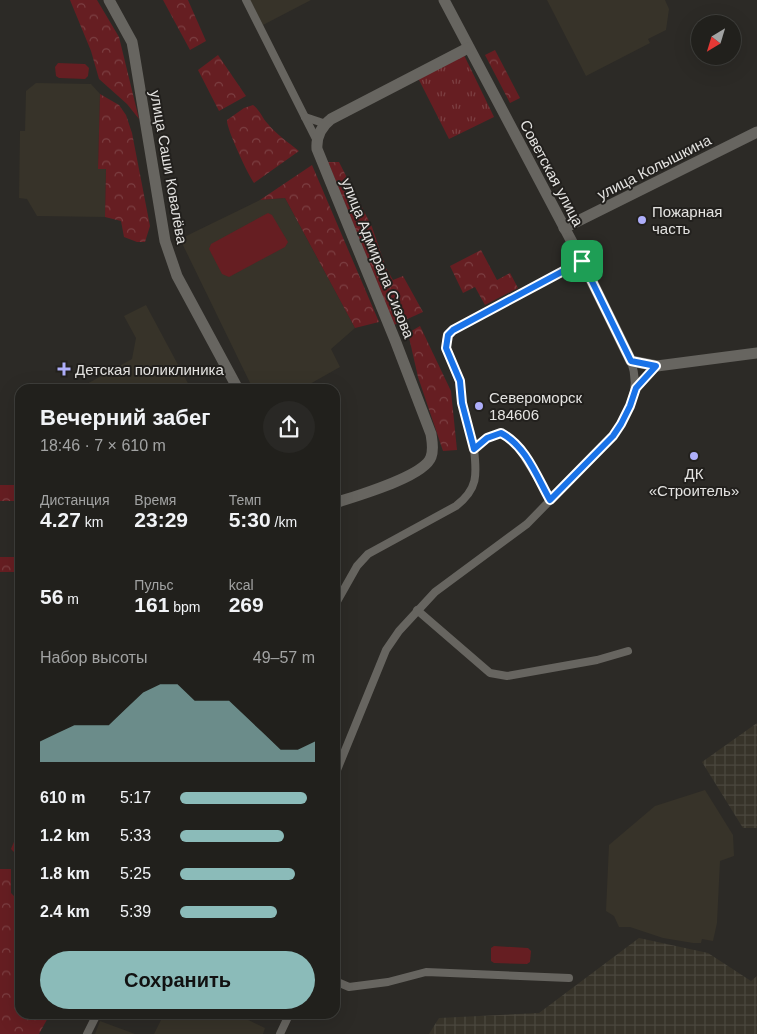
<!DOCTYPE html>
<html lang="ru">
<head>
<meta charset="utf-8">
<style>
	body { margin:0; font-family:Arial,sans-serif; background:#292825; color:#f1f3f6; height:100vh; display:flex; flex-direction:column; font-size:19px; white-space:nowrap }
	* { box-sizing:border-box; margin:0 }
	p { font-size:16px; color:#a2a3a3 }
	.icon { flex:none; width:28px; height:28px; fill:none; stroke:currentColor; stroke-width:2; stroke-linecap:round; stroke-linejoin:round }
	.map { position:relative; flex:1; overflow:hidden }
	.panel { position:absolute; left:15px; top:384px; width:325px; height:635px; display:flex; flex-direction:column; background:#21201c; border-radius:15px; box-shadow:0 5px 20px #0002,0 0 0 1px #3e3e3b }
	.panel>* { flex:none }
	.needle { width:32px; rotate:218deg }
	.controls { position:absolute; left:691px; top:15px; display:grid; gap:10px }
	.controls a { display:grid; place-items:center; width:50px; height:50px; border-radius:50%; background:#21201c; box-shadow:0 5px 20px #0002,0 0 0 1px #3e3e3b; font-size:25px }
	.pin { position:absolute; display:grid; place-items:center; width:42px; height:42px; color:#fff; margin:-21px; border-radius:10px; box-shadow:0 2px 8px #0006 }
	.round { display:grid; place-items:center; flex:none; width:52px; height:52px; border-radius:26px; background:#292825 }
	.overview { display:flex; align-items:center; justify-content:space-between; height:85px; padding:0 25px }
	h1 { font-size:22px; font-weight:700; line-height:38px }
	.stats { display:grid; grid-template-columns:repeat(3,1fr); gap:8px; height:85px; padding:5px 25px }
	.stats div { display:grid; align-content:center }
	.stats b { font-size:21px; font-weight:700 }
	.stats small { font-size:14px; font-weight:400 }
	.stats p { font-size:14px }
	.chart { height:140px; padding:10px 25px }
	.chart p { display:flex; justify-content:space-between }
	.chart svg { width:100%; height:90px; margin-top:5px; fill:#8bbbb9; opacity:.7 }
	.cta { display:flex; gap:10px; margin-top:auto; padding:10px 25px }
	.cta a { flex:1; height:58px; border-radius:30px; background:#8bbbb9; color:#111; font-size:20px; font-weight:700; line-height:58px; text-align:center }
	ul { padding:0 25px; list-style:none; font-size:16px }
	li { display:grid; grid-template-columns:80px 60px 1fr; align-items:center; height:38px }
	li i { height:12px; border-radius:6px; background:#8bbbb9 }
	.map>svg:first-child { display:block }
	.built { fill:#373329 }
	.industrial { fill:url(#industrial-grid) }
	.green { fill:#661e22 }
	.forest { fill:url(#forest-crowns) }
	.park { fill:url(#park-tufts) }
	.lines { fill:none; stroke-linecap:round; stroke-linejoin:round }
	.street { stroke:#676560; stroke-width:8 }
	.secondary { stroke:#676560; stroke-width:11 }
	.route-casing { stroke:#fff; stroke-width:10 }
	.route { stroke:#1a73e8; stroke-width:6 }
	.poi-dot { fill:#aeaefa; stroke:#22201d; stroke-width:2 }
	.labels { text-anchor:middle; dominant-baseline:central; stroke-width:4; stroke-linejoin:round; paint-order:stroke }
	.street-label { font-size:15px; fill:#e4e3e1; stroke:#22201d }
	.poi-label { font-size:15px; fill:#e4e3e1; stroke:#22201d; text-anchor:start }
</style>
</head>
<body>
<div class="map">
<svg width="757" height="1034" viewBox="0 0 757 1034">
	<defs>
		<pattern id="industrial-grid" width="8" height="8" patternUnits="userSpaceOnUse" patternTransform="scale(1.25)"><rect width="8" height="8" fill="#373329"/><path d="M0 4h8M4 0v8" fill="none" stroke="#4a473e"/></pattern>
		<pattern id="forest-crowns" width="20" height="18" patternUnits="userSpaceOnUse" patternTransform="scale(1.25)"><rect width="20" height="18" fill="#661e22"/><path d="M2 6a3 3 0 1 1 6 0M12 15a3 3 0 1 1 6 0" fill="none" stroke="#7c3f42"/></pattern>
		<pattern id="park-tufts" width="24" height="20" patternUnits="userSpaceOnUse" patternTransform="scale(1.25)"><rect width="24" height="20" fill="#661e22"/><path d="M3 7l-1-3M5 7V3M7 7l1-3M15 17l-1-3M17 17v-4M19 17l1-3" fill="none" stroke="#7c3f42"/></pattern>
	</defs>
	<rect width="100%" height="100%" fill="#2c2a26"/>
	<!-- built -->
	<g class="built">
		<polygon points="250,0 311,0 263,25"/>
		<polygon points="547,0 665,0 669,9 666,30 648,39 650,43 586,76"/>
		<polygon points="36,83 91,84 100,94 98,169 106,169 105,217 37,216 27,199 19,198 20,131 25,131 26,91"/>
		<polygon points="285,198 355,328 331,349 340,367 301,389 253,389 180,239 260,200"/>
		<polygon points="146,305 191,389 85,389 85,385 132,359 136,338 124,316"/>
		<polygon points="705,790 733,835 734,856 720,861 717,923 713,941 702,939 701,943 693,943 663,938 630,927 619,927 614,916 606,911 609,845 655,806"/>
		<polygon points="164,1014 236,1014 265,1028 263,1034 154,1034"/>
		<polygon points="100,1021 135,1034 95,1034"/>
	</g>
	<!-- industrial -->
	<g class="industrial">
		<polygon points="757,723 757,828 743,828 702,762"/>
		<polygon points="639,938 708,953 751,981 757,976 757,1034 429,1034 439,1018 539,1013"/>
	</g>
	<!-- green -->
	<g class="green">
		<polygon points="58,63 85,64 89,68 88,76 85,79 59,78 56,76 55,67"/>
		<polygon points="268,213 272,215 288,242 285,247 229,277 222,274 209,249 211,244"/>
		<polygon points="494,946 528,948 531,951 530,962 527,964 494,963 491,961 491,948"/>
	</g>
	<!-- forest -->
	<g class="forest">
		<polygon points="70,0 97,0 119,37 139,119 127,104 99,79 91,51"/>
		<polygon points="163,0 188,0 206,41 190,50"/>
		<polygon points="495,50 520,98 510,103 485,55"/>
		<polygon points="218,55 246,96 219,111 198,70"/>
		<polygon points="100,94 119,105 126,115 132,133 150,226 145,242 137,242 124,237 121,221 105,217 106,169 98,169"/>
		<path d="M253 105C260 110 262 118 268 124 277 135 288 142 299 151L254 183C248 175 226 128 227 120L244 108Z"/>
		<polygon points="328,162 339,162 372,227 386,268 393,280 403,276 423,312 394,325"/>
		<polygon points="312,165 379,322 355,328 285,198 260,200"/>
		<polygon points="481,250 497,280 510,273 518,288 485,305 475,287 463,293 450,266"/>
		<polygon points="420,326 451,391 457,450 443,451 418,377 408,333"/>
		<rect x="0" y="485" width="20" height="16"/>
		<rect x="0" y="557" width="20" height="15"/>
		<polygon points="17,826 20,826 20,858 11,849 16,837"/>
		<polygon points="0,869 11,869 11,893 20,902 20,1014 50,1014 39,1034 0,1034"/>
	</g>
	<!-- park -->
	<polygon class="park" points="464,55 494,117 449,139 418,78"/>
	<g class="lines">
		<!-- street -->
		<g class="street">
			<polyline points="246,0 316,139"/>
			<polyline points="305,117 326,124"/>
			<polyline points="636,388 657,366"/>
			<polyline points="474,449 462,403 459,381 446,348 446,341 448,335 453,330 480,315 582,261"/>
			<path d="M335 605 357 566 368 554 456 506C478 489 477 475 474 449L487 438 501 433 517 445 551 500"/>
			<polyline points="417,610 490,673 507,676 597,660 628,651"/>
			<path d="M335 775 386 650 399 631 435 592 527 524 613 436C630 412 641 390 631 361"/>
			<polyline points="335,981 349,987 388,982 426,972 569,978"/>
			<polyline points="87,1034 97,1014"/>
			<polyline points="280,1034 288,1017 281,1014"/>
		</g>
		<!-- secondary -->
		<g class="secondary">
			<polyline points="109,0 132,42 134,53 165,241 177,276 238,389"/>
			<polyline points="444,0 582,261 631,361 657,366 757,353"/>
			<polyline points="564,228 757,132"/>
			<path d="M335 503C356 496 424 477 431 457 434 449 432 441 431 434L395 340 317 149C316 136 321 127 331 119L468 48"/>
		</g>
	</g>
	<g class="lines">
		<!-- route casing -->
		<g class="route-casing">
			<path id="route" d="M582 261 631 361 656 366 636 388 630 406 621 424 613 436 550 500C537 477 526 446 501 433L487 438 474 449 462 403 460 381 446 348 448 335 453 330Z"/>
		</g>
		<!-- route -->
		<use href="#route" class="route"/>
	</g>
	<!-- markers -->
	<g class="poi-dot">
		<circle cx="642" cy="220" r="5"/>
		<path d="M61.5 361.5h5v5h5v5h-5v5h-5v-5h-5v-5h5z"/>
		<circle cx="479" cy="406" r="5"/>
		<circle cx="694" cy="456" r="5"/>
	</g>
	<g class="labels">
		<!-- street labels -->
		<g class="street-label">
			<text transform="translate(169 167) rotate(80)">улица Саши Ковалёва</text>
			<text transform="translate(654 167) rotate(-27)">улица Колышкина</text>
			<text transform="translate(552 173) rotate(62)">Советская улица</text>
			<text transform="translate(378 258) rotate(68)">улица Адмирала Сизова</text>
		</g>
		<!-- poi labels -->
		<g class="poi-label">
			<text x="652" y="211">Пожарная<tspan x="652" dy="17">часть</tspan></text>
			<text x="75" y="369">Детская поликлиника</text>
			<text x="489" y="397">Североморск<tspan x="489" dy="17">184606</tspan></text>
			<text x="694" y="473" text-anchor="middle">ДК<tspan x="694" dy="17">«Строитель»</tspan></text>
		</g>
	</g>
</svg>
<div class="controls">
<a><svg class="needle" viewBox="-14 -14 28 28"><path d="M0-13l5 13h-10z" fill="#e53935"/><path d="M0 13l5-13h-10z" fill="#a2a3a3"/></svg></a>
</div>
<div class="pin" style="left:582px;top:261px;background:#1e9e55"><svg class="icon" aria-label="arrive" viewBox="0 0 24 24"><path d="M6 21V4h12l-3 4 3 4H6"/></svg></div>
<section class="panel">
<div class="overview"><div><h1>Вечерний забег</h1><p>18:46 · 7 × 610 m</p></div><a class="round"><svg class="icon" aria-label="share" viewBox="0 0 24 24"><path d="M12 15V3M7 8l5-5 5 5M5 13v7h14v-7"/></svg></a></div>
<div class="stats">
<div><p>Дистанция</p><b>4.27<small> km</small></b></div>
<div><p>Время</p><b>23:29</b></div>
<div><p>Темп</p><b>5:30<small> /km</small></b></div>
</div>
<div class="stats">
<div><b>56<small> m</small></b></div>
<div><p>Пульс</p><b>161<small> bpm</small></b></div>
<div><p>kcal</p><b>269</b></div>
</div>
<div class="chart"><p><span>Набор высоты</span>49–57 m</p>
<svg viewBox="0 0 160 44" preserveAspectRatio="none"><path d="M0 44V34L10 30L20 26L30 26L40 26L50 18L60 10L70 6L80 6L90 14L100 14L110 14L120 22L130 30L140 38L150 38L160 34V44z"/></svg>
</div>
<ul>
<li><b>610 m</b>5:17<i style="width:94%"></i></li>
<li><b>1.2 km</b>5:33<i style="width:77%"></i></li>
<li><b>1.8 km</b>5:25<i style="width:85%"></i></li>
<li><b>2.4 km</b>5:39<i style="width:72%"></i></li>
</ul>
<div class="cta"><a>Сохранить</a></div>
</section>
</div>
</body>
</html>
